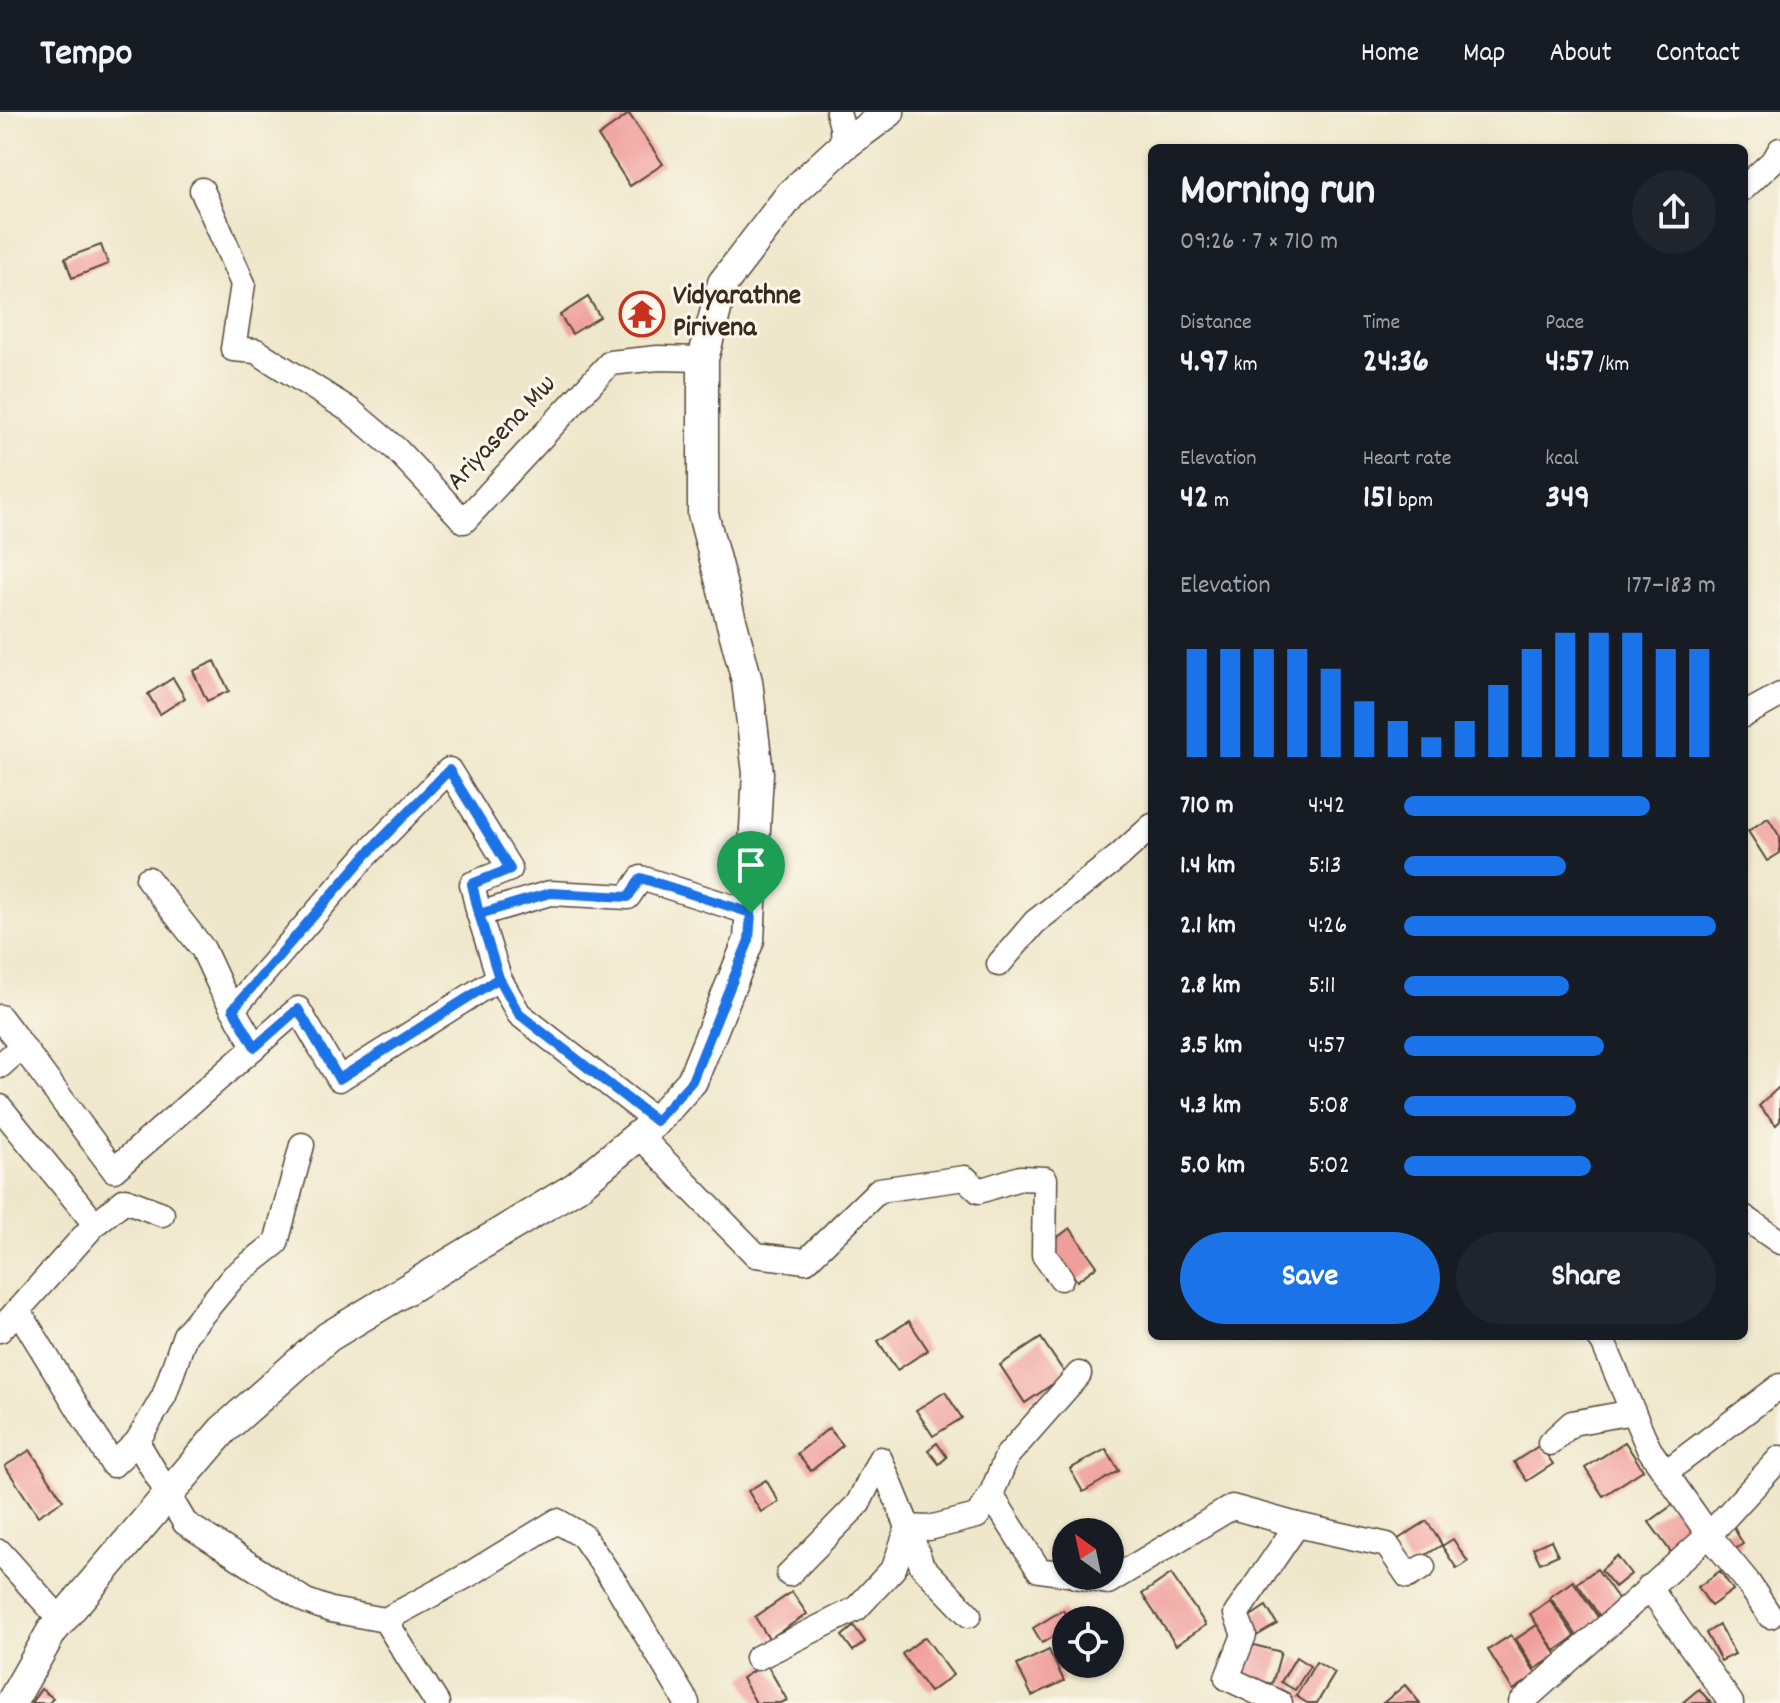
<!DOCTYPE html>
<html lang="en">
<head>
<meta charset="utf-8">
<style>
	body { margin:0; font-family:Dekko,sans-serif; background:#20242c; color:#f1f3f6; height:100vh; display:flex; flex-direction:column; font-size:30px; white-space:nowrap }
	* { box-sizing:border-box; margin:0 }
	p { font-size:26px; color:#9ea1a6 }
	.icon { flex:none; width:44px; height:44px; fill:none; stroke:currentColor; stroke-width:2; stroke-linecap:round; stroke-linejoin:round }
	.map { position:relative; flex:1; overflow:hidden }
	.drawer { position:absolute; left:1148px; top:32px; width:600px; height:1196px; display:flex; flex-direction:column; background:#171b24; border-radius:12px; box-shadow:0 2px 6px #0004 }
	.drawer>* { flex:none }
	.needle { width:52px; rotate:327deg }
	.tools { position:absolute; left:1052px; top:1406px; display:grid; gap:16px }
	.tools a { display:grid; place-items:center; width:72px; height:72px; border-radius:50%; background:#171b24; box-shadow:0 2px 6px #0004; font-size:40px }
	.pin { position:absolute; display:grid; place-items:center; width:68px; height:68px; color:#fff; margin:-82px -34px; border-radius:50% 50% 50% 0; rotate:-45deg; box-shadow:0 0 8px #0007 }
	.pin .icon { rotate:45deg }
	.round { display:grid; place-items:center; flex:none; width:84px; height:84px; border-radius:42px; background:#20242c }
	.summary { display:flex; align-items:center; justify-content:space-between; height:136px; padding:0 32px }
	h1 { font-size:44px; font-weight:800; line-height:60px }
	.figures { display:grid; grid-template-columns:repeat(3,1fr); gap:12px; height:136px; padding:8px 32px }
	.figures div { display:grid; align-content:center }
	.figures b { font-size:34px; font-weight:800 }
	.figures small { font-size:22px; font-weight:400 }
	.figures p { font-size:22px }
	.chart { height:224px; padding:16px 32px }
	.chart p { display:flex; justify-content:space-between }
	.chart svg { width:100%; height:144px; margin-top:8px; stroke:#1a73e8; stroke-width:6 }
	.action { display:flex; gap:16px; margin-top:auto; padding:16px 32px }
	.action a { flex:1; height:92px; border-radius:48px; background:#1a73e8; color:#fff; font-size:32px; font-weight:800; line-height:92px; text-align:center }
	.action a+a { background:#20242c; color:#f1f3f6 }
	ul { padding:0 32px; list-style:none; font-size:26px }
	li { display:grid; grid-template-columns:128px 96px 1fr; align-items:center; height:60px }
	li i { height:20px; border-radius:10px; background:#1a73e8 }
	header { display:flex; align-items:center; gap:48px; box-sizing:border-box; height:112px; padding:0 40px; background:#171b24; border-bottom:2px solid #363941 }
	header strong { font-size:38px }
	nav { display:flex; gap:44px; margin-inline-start:auto; font-size:28px }
	.map>svg:first-child { display:block }
	.building { fill:#f09e9b }
	.lines { fill:none; stroke-linecap:round; stroke-linejoin:round }
	.minor-casing { stroke:#564638; stroke-width:27 }
	.major-casing { stroke:#564638; stroke-width:33 }
	.minor { stroke:#fff; stroke-width:24 }
	.major { stroke:#fff; stroke-width:30 }
	.route-casing { stroke:#fff; stroke-width:16 }
	.route { stroke:#1a73e8; stroke-width:10 }
	.labels { text-anchor:middle; dominant-baseline:central; stroke-width:6; stroke-linejoin:round; paint-order:stroke }
	.poi-label { font-size:28px; font-weight:bold; fill:#3b2a1e; stroke:#fbf7ec; text-anchor:start }
	.street-label { font-size:28px; fill:#3b2a1e; stroke:#fbf7ec }
</style>
</head>
<body>
<header>
<strong>Tempo</strong>
<nav><a>Home</a><a>Map</a><a>About</a><a>Contact</a></nav>
</header>
<div class="map">
<svg width="1780" height="1591" viewBox="0 0 1780 1591">
	<rect width="100%" height="100%" fill="#fbf7ec"/>
	<filter id="ink" filterUnits="userSpaceOnUse"><feTurbulence type="fractalNoise" baseFrequency=".0125" numOctaves="2"/><feDisplacementMap in="SourceGraphic" scale="16" xChannelSelector="R" yChannelSelector="G"/><feConvolveMatrix kernelMatrix="1 2 1 2 8 2 1 2 1" color-interpolation-filters="sRGB"/></filter>
	<filter id="wash" filterUnits="userSpaceOnUse"><feTurbulence type="fractalNoise" baseFrequency=".006" numOctaves="4" result="noise"/><feDisplacementMap in="SourceGraphic" scale="32" xChannelSelector="R" yChannelSelector="G"/><feGaussianBlur stdDeviation="1.8" result="paint"/><feColorMatrix in="noise" values="0 0 0 0 0 0 0 0 0 0 0 0 0 0 0 0 0 1.4 0 .05"/><feComposite in="paint" operator="in"/></filter>
	<g filter="url(#wash)">
		<rect width="100%" height="100%" fill="#efe7cb"/>
		<g id="blocks">
			<!-- building -->
			<g class="building">
				<polygon points="629,2 663,52 630,74 598,24"/>
				<polygon points="101,133 108,152 72,166 65,146"/>
				<polygon points="588,185 600,205 572,222 560,203"/>
				<polygon points="215,549 229,579 207,589 193,559"/>
				<polygon points="173,566 185,586 160,602 148,582"/>
				<polygon points="1768,706 1780,725 1780,741 1767,749 1748,719"/>
				<polygon points="1780,974 1780,1009 1776,1013 1759,994"/>
				<polygon points="1070,1116 1097,1154 1077,1169 1050,1131"/>
				<polygon points="909,1209 928,1238 897,1258 878,1229"/>
				<polygon points="1041,1226 1066,1263 1025,1291 1000,1253"/>
				<polygon points="945,1280 962,1306 933,1324 916,1298"/>
				<polygon points="829,1316 843,1333 811,1359 797,1342"/>
				<polygon points="1625,1330 1643,1358 1603,1384 1585,1356"/>
				<polygon points="937,1331 947,1345 939,1352 928,1338"/>
				<polygon points="1540,1333 1553,1352 1527,1369 1514,1350"/>
				<polygon points="1106,1337 1119,1359 1083,1380 1070,1357"/>
				<polygon points="30,1338 63,1388 38,1404 5,1354"/>
				<polygon points="766,1368 779,1390 761,1400 748,1379"/>
				<polygon points="1674,1392 1697,1425 1673,1443 1649,1410"/>
				<polygon points="1427,1409 1442,1433 1409,1453 1395,1429"/>
				<polygon points="1733,1414 1743,1432 1727,1442 1717,1424"/>
				<polygon points="1453,1427 1468,1450 1457,1457 1442,1434"/>
				<polygon points="1551,1428 1558,1443 1540,1451 1533,1436"/>
				<polygon points="1617,1444 1631,1462 1615,1475 1601,1458"/>
				<polygon points="1597,1457 1622,1492 1601,1506 1577,1471"/>
				<polygon points="1720,1459 1733,1478 1711,1494 1698,1475"/>
				<polygon points="1171,1462 1206,1513 1176,1533 1142,1482"/>
				<polygon points="1573,1469 1600,1508 1577,1524 1550,1485"/>
				<polygon points="792,1480 807,1502 769,1527 755,1505"/>
				<polygon points="1550,1488 1575,1525 1555,1539 1530,1502"/>
				<polygon points="1266,1494 1277,1512 1253,1526 1243,1509"/>
				<polygon points="1063,1498 1068,1508 1066,1508 1066,1517 1042,1531 1033,1516"/>
				<polygon points="1537,1513 1557,1543 1535,1557 1516,1527"/>
				<polygon points="1719,1513 1735,1542 1721,1549 1706,1521"/>
				<polygon points="854,1514 865,1530 853,1539 842,1524"/>
				<polygon points="1511,1523 1537,1563 1513,1578 1488,1538"/>
				<polygon points="925,1525 953,1563 930,1580 902,1542"/>
				<polygon points="1250,1532 1281,1540 1272,1572 1241,1564"/>
				<polygon points="1049,1538 1064,1569 1032,1584 1017,1553"/>
				<polygon points="1296,1545 1310,1554 1295,1578 1281,1570"/>
				<polygon points="1316,1550 1335,1561 1317,1591 1307,1591 1296,1584"/>
				<polygon points="766,1551 787,1588 781,1591 756,1591 742,1566"/>
				<polygon points="1405,1573 1420,1591 1383,1591"/>
				<polygon points="41,1577 53,1586 49,1591 31,1591"/>
				<polygon points="1699,1577 1711,1591 1682,1591"/>
			</g>
		</g>
	</g>
	<g filter="url(#ink)">
		<use href="#blocks" fill-opacity="0" stroke="#564638" stroke-width="2"/>
		<g class="lines">
			<!-- minor casing -->
			<g class="minor-casing">
				<g id="minor">
					<polyline points="838,0 842,15 843,34"/>
					<polyline points="1744,76 1775,47 1780,38"/>
					<polyline points="202,78 243,172 233,237 256,239 351,299 396,337 464,409 610,251 658,246 703,247"/>
					<polyline points="1744,603 1780,583"/>
					<polyline points="148,767 203,837 221,876 255,935"/>
					<polyline points="479,802 550,781 628,785 641,766 751,801"/>
					<polyline points="999,852 1035,810 1118,745 1152,714"/>
					<polyline points="233,897 366,743 449,658 510,757 472,772 479,802 499,866"/>
					<polyline points="0,905 22,934 0,954"/>
					<polyline points="22,934 114,1058 298,897 339,967 499,866 519,902 656,1009"/>
					<polyline points="0,995 95,1112 0,1218"/>
					<polyline points="639,1023 756,1143 806,1149 879,1078 965,1066 979,1079 1020,1066 1045,1067 1044,1143 1061,1166"/>
					<polyline points="1744,1105 1780,1130"/>
					<polyline points="95,1112 125,1088 162,1102"/>
					<polyline points="18,1198 113,1353 137,1330 185,1411 306,1489 331,1498 385,1508 470,1462 557,1409 583,1424 618,1475 687,1591"/>
					<polyline points="137,1330 164,1284 185,1223 234,1164 276,1131 302,1033"/>
					<polyline points="1550,1331 1572,1311 1633,1300 1603,1230 1598,1224"/>
					<polyline points="1666,1360 1780,1274"/>
					<polyline points="908,1415 922,1454 969,1503"/>
					<polyline points="0,1440 61,1508"/>
					<polyline points="789,1462 858,1392 880,1347 908,1415 929,1416 977,1404 991,1383"/>
					<polyline points="1066,1462 1039,1458 991,1383 1007,1344 1079,1262"/>
					<polyline points="1075,1464 1108,1470 1232,1395 1297,1413"/>
					<polyline points="1649,1475 1731,1591"/>
					<polyline points="1770,1504 1747,1469 1709,1423 1780,1346"/>
					<polyline points="385,1508 437,1591"/>
					<polyline points="757,1546 856,1497 894,1456 908,1415"/>
					<polyline points="1280,1591 1227,1566 1244,1523 1236,1502 1297,1413 1387,1433 1408,1464 1423,1455"/>
					<polyline points="1521,1591 1709,1423 1649,1337 1633,1300"/>
				</g>
			</g>
			<!-- major casing -->
			<g class="major-casing">
				<polyline id="major" points="11,1591 52,1519 223,1318 328,1225 576,1075 656,1009 692,969 749,828 758,661 747,569 703,402 703,247 723,171 791,82 843,34 889,0"/>
			</g>
			<!-- minor -->
			<use href="#minor" class="minor"/>
			<!-- major -->
			<use href="#major" class="major"/>
		</g>
	</g>
	<g class="lines" filter="url(#ink)">
		<!-- route casing -->
		<g class="route-casing">
			<polyline id="route" points="751,801 641,766 628,785 550,781 479,802 499,866 339,967 298,897 255,935 233,897 366,743 449,658 510,757 472,772 479,802 499,866 519,902 656,1009 692,969 749,828 751,801"/>
		</g>
		<!-- route -->
		<use href="#route" class="route"/>
	</g>
	<!-- icons -->
	<defs>
		<g id="temple-ring" transform="scale(2.3)"><circle r="9.5" fill="#fbf7ec" stroke="#c8321e" stroke-width="1.5"/><path d="M0-6L5-2H3V0L6.5 2.5H4V6H1.5V3h-3V6H-4V2.5H-6.5L-3 0V-2H-5Z" fill="#c8321e"/></g>
	</defs>
	<g fill-rule="evenodd">
		<use href="#temple-ring" x="642" y="202"/>
	</g>
	<g class="labels">
		<!-- poi labels -->
		<g class="poi-label">
			<text x="673" y="186">Vidyarathne<tspan x="673" dy="32">Pirivena</tspan></text>
		</g>
		<!-- street labels -->
		<g class="street-label">
			<text transform="translate(503 322) rotate(-47)">Ariyasena Mw</text>
		</g>
	</g>
</svg>
<div class="tools">
<a><svg class="needle" viewBox="-14 -14 28 28"><path d="M0-13l5 13h-10z" fill="#e53935"/><path d="M0 13l5-13h-10z" fill="#9ea1a6"/></svg></a>
<a><svg class="icon" aria-label="locate" viewBox="0 0 24 24"><circle cx="12" cy="12" r="6"/><path d="M12 2v4M12 18v4M2 12h4M18 12h4"/></svg></a>
</div>
<div class="pin" style="left:751px;top:801px;background:#1e9e55"><svg class="icon" aria-label="arrive" viewBox="0 0 24 24"><path d="M6 21V4h12l-3 4 3 4H6"/></svg></div>
<section class="drawer">
<div class="summary"><div><h1>Morning run</h1><p>09:26 · 7 × 710 m</p></div><a class="round"><svg class="icon" aria-label="share" viewBox="0 0 24 24"><path d="M12 15V3M7 8l5-5 5 5M5 13v7h14v-7"/></svg></a></div>
<div class="figures">
<div><p>Distance</p><b>4.97<small> km</small></b></div>
<div><p>Time</p><b>24:36</b></div>
<div><p>Pace</p><b>4:57<small> /km</small></b></div>
</div>
<div class="figures">
<div><p>Elevation</p><b>42<small> m</small></b></div>
<div><p>Heart rate</p><b>151<small> bpm</small></b></div>
<div><p>kcal</p><b>349</b></div>
</div>
<div class="chart"><p><span>Elevation</span>177–183 m</p>
<svg viewBox="0 0 160 44" preserveAspectRatio="none"><path d="M5 44V11M15 44V11M25 44V11M35 44V11M45 44V17M55 44V27M65 44V33M75 44V38M85 44V33M95 44V22M105 44V11M115 44V6M125 44V6M135 44V6M145 44V11M155 44V11"/></svg>
</div>
<ul>
<li><b>710 m</b>4:42<i style="width:79%"></i></li>
<li><b>1.4 km</b>5:13<i style="width:52%"></i></li>
<li><b>2.1 km</b>4:26<i style="width:100%"></i></li>
<li><b>2.8 km</b>5:11<i style="width:53%"></i></li>
<li><b>3.5 km</b>4:57<i style="width:64%"></i></li>
<li><b>4.3 km</b>5:08<i style="width:55%"></i></li>
<li><b>5.0 km</b>5:02<i style="width:60%"></i></li>
</ul>
<div class="action"><a>Save</a><a>Share</a></div>
</section>
</div>
</body>
</html>
